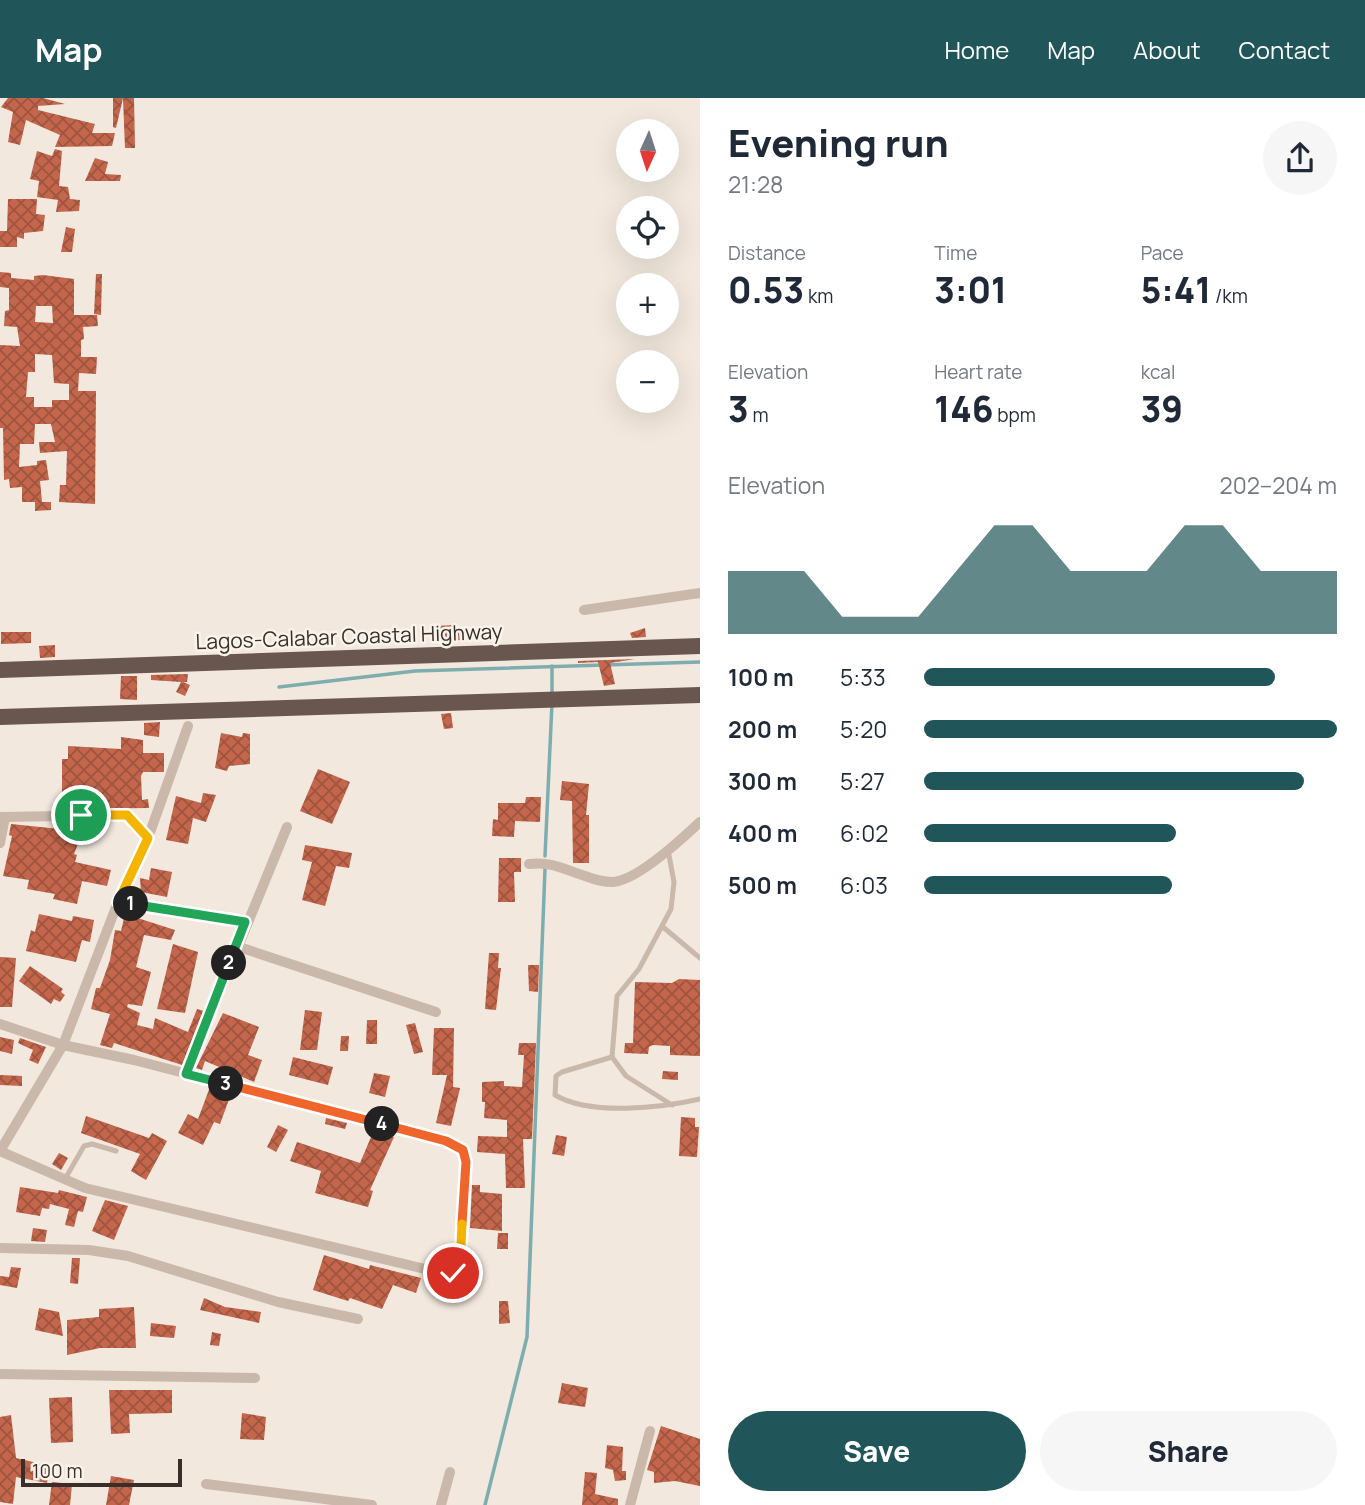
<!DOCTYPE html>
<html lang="en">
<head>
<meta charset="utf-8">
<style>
	body { margin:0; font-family:Manrope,sans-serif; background:#f6f6f7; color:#1f2937; height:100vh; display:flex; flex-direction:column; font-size:26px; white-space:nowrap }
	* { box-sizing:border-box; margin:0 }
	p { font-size:23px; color:#747a83 }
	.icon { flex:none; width:38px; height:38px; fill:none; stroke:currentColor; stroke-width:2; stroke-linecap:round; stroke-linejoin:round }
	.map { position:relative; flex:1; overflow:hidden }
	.sheet { display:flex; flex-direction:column; background:#fff; width:665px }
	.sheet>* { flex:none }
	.needle { width:46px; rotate:183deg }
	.buttons { position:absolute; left:616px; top:21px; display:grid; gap:14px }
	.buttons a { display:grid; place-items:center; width:63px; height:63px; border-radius:50%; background:#fff; box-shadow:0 7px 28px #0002; font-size:35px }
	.scale { position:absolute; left:21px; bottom:18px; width:161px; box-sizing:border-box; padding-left:7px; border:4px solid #382e2a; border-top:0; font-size:19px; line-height:24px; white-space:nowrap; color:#382e2a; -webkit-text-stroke:5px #faf3eb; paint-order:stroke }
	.pin { position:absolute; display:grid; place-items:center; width:60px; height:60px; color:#fff; margin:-30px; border:4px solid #fff; border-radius:50%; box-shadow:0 2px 7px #0007 }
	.km { position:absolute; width:35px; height:35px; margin:-18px; border-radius:50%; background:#222; color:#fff; font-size:19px; line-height:35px; text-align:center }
	.round { display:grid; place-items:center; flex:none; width:74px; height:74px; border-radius:37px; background:#f6f6f7 }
	.summary { display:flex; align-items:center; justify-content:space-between; height:119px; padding:0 28px }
	h1 { font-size:38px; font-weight:800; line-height:52px }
	.stats { display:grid; grid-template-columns:repeat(3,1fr); gap:10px; height:119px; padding:7px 28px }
	.stats div { display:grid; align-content:center }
	.stats b { font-size:35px; font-weight:800 }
	.stats small { font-size:19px; font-weight:400 }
	.stats p { font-size:19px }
	.chart { height:196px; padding:14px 28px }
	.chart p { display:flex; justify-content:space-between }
	.chart svg { width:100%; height:126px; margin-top:7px; fill:#205659; opacity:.7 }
	.primary-button { display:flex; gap:14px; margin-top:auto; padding:14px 28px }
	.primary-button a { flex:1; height:80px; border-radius:42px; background:#205659; color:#fff; font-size:28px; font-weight:800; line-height:80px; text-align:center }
	.primary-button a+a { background:#f6f6f7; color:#1f2937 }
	ul { padding:0 28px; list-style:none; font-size:23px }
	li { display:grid; grid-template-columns:112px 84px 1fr; align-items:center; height:52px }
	li i { height:18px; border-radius:9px; background:#205659 }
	header { display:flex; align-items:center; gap:42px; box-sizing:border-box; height:98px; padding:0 35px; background:#205659; color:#fff }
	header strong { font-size:33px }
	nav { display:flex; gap:38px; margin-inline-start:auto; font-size:24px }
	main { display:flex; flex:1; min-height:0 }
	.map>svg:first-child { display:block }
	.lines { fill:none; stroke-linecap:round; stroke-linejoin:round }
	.stream { stroke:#7eadaf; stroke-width:3.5 }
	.building { fill:url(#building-cross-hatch); fill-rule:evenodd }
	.service { stroke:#cab8aa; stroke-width:5 }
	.minor { stroke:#cab8aa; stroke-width:10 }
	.trunk { stroke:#69564e; stroke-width:16 }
	.split-1-casing { stroke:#fff; stroke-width:14 }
	.split-2-casing { stroke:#fff; stroke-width:14 }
	.split-3-casing { stroke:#fff; stroke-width:14 }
	.split-4-casing { stroke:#fff; stroke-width:14 }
	.split-5-casing { stroke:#fff; stroke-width:14 }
	.split-6-casing { stroke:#fff; stroke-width:14 }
	.split-1 { stroke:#f5b400; stroke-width:9 }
	.split-2 { stroke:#22a559; stroke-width:9 }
	.split-3 { stroke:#22a559; stroke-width:9 }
	.split-4 { stroke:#f0652b; stroke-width:9 }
	.split-5 { stroke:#f0652b; stroke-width:9 }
	.split-6 { stroke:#f5b400; stroke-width:9 }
	.labels { text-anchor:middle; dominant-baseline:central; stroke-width:5; stroke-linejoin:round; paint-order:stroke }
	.street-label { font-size:21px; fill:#382e2a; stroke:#faf3eb }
</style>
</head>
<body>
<header>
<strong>Map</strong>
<nav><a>Home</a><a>Map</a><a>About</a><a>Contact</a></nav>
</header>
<main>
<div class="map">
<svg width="700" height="1407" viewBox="0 0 700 1407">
	<defs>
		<pattern id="building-cross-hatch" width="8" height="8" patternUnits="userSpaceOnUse" patternTransform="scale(1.75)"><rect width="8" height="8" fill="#c3664b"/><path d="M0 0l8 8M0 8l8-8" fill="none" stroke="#9f543f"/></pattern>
	</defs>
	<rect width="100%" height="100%" fill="#f2e8de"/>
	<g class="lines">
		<!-- stream -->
		<g class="stream">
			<polyline points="552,568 552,598"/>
			<polyline points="279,589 415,573 700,564"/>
			<polyline points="545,758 552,605"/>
			<polyline points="485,1407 527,1239 545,771"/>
		</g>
	</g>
	<!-- building -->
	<g class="building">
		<polygon points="8,0 43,0 65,6 38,8 38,12 95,26 92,35 115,35 112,48 55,49 60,37 26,22 20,47 8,44 13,14 1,9"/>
		<polygon points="113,0 134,0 135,50 125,50 123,0 116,30 113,29"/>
		<polygon points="55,51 62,53 59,88 68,89 70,101 80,102 79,113 56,114 58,102 37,99 39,83 30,81 37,53 52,58"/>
		<polygon points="95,60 108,64 105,76 121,77 120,83 85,83"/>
		<polygon points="8,101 37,101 36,116 45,117 43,133 24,135 24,141 17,139 17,149 0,149 0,133 7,133"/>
		<polygon points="66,129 75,131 72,154 61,154"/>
		<path d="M0 174 11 175V180L34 182V178L43 177 74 181V217H97L98 228 83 229 84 241 81 242V259H97L96 276 79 275 78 293H96L95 406 59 404 60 387H66L67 353 40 355 39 344H55L51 326H35L34 346H20L19 369 37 367V363L46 362 49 382 40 383 42 404H51V412L35 413V404H22V389L10 390 9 381 4 382 3 330H0V247L20 248 17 229 4 228 5 213 9 212V190L0 189ZM36 208H52L53 225 35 224ZM35 256 52 257 54 285 69 286V302H52V309H34V299H26L28 274H35Z"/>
		<polygon points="96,176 102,176 101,217 94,216"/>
		<polygon points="452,527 452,530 458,530 460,542 438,544 437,528"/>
		<polygon points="645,530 646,539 632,540 630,535"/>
		<polygon points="1,534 31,534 31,545 1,546"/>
		<polygon points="55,547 55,559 40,560 39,548"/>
		<polygon points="635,561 610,565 615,586 604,588 598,564 578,565 578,563"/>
		<polygon points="188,576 187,584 183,584 190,587 185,598 176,594 181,584 151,582 151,577"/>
		<polygon points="121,578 137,578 137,602 120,601"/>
		<polygon points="451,615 453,630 444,631 441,616"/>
		<polygon points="160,624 159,639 144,637 144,625"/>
		<polygon points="221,635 242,639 243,635 250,636 250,666 229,668 227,673 215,670"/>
		<polygon points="121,639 143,642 143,655 164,655 164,674 143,674 141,678 142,702 148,701 149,710 62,711 62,661 68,661 68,648 121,651"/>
		<polygon points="318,671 350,684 332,726 300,713"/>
		<polygon points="562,683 589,686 586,717 589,717 589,765 573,765 572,703 560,702"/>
		<polygon points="203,695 216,697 206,724 193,720 188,746 166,742 176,698 201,705"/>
		<polygon points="526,699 541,699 540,724 515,723 514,739 492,738 493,721 498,722 498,705 525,705"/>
		<polygon points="61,725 84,730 74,756 77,757 75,764 111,772 107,788 82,783 77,806 53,801 55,796 27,791 29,782 3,778 12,738 9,737 11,726 60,731"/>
		<polygon points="305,747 352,755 349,770 336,768 325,808 302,802 312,764 302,762"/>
		<polygon points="499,760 521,760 521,774 514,774 515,804 498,804"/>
		<polygon points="151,770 172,774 167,799 141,794 140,780 149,782"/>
		<polygon points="39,816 72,823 73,818 94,822 90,844 82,842 76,864 26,853 31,832 35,834"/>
		<polygon points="125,816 175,832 171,842 144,837 136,869 151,874 142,908 128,906 127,909 140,915 137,927 153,931 155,920 188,934 197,911 204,913 182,967 114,945 112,950 100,947 110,916 91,911 96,890 100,890 110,862 115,832 121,833"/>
		<polygon points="173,846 198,854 185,915 157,911"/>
		<polygon points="489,855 499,855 498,870 501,870 496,912 485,911"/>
		<polygon points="0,859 16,860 12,909 0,909"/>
		<polygon points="528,867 539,867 538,894 529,893"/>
		<polygon points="30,868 63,891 61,894 65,897 60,904 54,901 51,906 19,883"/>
		<polygon points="679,881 700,882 700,958 670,957 670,948 653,947 649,949 648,956 624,955 625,945 633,945 635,884 672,885"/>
		<polygon points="305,912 322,914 317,952 300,952"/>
		<polygon points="223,915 259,929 248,957 262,962 254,984 205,963 202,972 196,970"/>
		<polygon points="367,922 377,922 377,946 366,946"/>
		<polygon points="415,925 423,954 414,956 406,927"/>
		<polygon points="434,930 454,930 453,989 460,990 451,1028 436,1025 447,977 432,977"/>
		<polygon points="341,938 349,938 348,953 340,953"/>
		<polygon points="0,939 14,942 12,956 0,953"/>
		<polygon points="20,940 46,949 38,966 29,962 33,952 18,945"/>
		<polygon points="519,945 536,945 532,1041 523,1041 525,1090 506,1090 505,1056 477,1054 478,1038 507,1039 507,1022 484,1020 485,1004 482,1004 482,984 504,983 504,988 522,989 524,957 518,957"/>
		<polygon points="293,959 333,969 328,987 289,977"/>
		<polygon points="663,973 678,974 678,982 662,981"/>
		<polygon points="374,975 390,978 385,999 369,995"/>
		<polygon points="0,977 22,978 22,988 0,987"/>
		<polygon points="210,989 231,996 220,1026 214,1024 203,1047 178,1035 188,1016 198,1021"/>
		<polygon points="86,1018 149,1040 152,1035 167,1043 146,1082 131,1073 140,1056 81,1035"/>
		<polygon points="681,1019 695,1020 695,1029 699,1029 697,1059 679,1058"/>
		<polygon points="326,1020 347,1025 345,1031 325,1026"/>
		<polygon points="278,1027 288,1032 276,1054 267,1049"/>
		<polygon points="374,1032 394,1039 370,1092 373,1093 368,1109 315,1095 321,1073 290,1063 297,1044 360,1065"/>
		<polygon points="556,1037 567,1039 564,1058 552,1056"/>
		<polygon points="59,1055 68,1060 61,1072 52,1066"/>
		<polygon points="472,1087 480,1087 480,1094 502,1096 502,1133 470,1130"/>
		<polygon points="20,1089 58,1095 59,1092 87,1099 83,1114 78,1113 74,1129 65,1127 69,1111 50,1106 49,1111 42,1110 40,1118 16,1114"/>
		<polygon points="105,1102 128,1108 114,1142 92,1133"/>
		<polygon points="33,1130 47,1132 45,1144 31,1143"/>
		<polygon points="498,1135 508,1135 508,1151 497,1151"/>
		<polygon points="324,1157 369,1171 370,1167 421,1180 416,1195 393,1187 382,1211 350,1200 348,1203 313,1192"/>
		<polygon points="72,1160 80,1160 78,1186 70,1185"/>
		<polygon points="11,1169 21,1170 17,1190 0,1187 0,1178 9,1179"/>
		<polygon points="204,1200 225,1209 261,1214 259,1225 200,1212"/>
		<polygon points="499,1203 508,1203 510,1225 499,1226"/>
		<polygon points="134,1209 136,1250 100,1250 67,1257 67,1222 99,1219 99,1211"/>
		<polygon points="39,1210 59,1214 63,1238 35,1232"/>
		<polygon points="151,1225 176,1228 174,1240 150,1238"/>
		<polygon points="212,1234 221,1236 219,1248 210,1247"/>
		<polygon points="562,1285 588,1290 585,1309 558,1305"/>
		<polygon points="109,1292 172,1292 172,1315 129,1316 130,1335 111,1336"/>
		<polygon points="72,1299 73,1344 51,1345 49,1300"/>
		<polygon points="242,1315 266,1319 264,1342 240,1341"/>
		<polygon points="11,1317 16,1360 50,1368 47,1385 16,1379 13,1406 0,1404 0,1319"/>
		<polygon points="661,1328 700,1341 700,1388 675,1383 654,1385 654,1374 647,1372"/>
		<polygon points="607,1347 623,1349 622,1373 626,1373 626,1382 615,1383 613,1372 605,1370"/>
		<polygon points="585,1374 597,1375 595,1396 618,1401 618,1407 582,1407"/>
		<polygon points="111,1378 134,1382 129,1407 106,1407"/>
		<polygon points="52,1384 72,1386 70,1407 49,1407"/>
	</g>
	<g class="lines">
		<!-- service -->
		<g class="service">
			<path d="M668 752 674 784 671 811 639 871 617 898 612 959 562 974 556 978 555 997C590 1018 662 1010 700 1001"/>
			<polyline points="663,829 700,860"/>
			<polyline points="612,959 626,978 672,1007"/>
			<polyline points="65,1081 84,1048 92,1046 116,1053"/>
		</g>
		<!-- minor -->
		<g class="minor">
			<polyline points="584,512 700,495"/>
			<polyline points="0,719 127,717 148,740"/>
			<polyline points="0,745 5,719"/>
			<path d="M529 766C552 763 565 772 585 778 593 781 603 784 612 784 636 784 682 741 700 724"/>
			<polyline points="118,804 245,824"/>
			<polyline points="236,848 436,914"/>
			<polyline points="0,926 63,947 134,962 446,1043 463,1052 466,1064 460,1169 453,1176 438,1174 85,1090 0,1053"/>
			<polyline points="186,976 287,729"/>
			<polyline points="0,1053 63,947 118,804 148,740 188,628"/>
			<polyline points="0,1150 89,1152 128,1158 278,1204 358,1221"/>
			<polyline points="0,1276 255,1280"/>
			<polyline points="206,1386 372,1407"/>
			<polyline points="441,1407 450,1374"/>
			<polyline points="630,1407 650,1333"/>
		</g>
		<!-- trunk -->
		<g class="trunk">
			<polyline points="0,572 700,548"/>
			<polyline points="0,619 700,597"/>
		</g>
	</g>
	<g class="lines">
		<!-- split-1 casing -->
		<g class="split-1-casing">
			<polyline id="split-1" points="81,717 127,717 148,740 118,804 131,806"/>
		</g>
		<!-- split-2 casing -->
		<g class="split-2-casing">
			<polyline id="split-2" points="131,806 245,824 229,865"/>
		</g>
		<!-- split-3 casing -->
		<g class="split-3-casing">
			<polyline id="split-3" points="226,986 186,976 229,865"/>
		</g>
		<!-- split-4 casing -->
		<g class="split-4-casing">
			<polyline id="split-4" points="226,986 382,1026"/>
		</g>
		<!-- split-5 casing -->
		<g class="split-5-casing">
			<polyline id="split-5" points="382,1026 446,1043 463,1052 466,1064 462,1126"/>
		</g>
		<!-- split-6 casing -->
		<g class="split-6-casing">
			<polyline id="split-6" points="453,1175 460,1169 462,1126"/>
		</g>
		<!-- split-1 -->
		<use href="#split-1" class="split-1"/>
		<!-- split-2 -->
		<use href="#split-2" class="split-2"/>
		<!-- split-3 -->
		<use href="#split-3" class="split-3"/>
		<!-- split-4 -->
		<use href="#split-4" class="split-4"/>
		<!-- split-5 -->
		<use href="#split-5" class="split-5"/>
		<!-- split-6 -->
		<use href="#split-6" class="split-6"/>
	</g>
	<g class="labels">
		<!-- street labels -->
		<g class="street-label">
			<text transform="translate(349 538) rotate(-2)">Lagos-Calabar Coastal Highway</text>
		</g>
	</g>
</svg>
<div class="buttons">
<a><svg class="needle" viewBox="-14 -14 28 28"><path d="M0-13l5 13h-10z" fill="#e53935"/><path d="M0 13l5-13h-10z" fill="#747a83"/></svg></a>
<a><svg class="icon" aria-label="locate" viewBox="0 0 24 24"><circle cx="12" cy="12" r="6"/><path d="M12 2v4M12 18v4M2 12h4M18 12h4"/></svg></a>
<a>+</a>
<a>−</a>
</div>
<div class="scale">100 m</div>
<div class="pin" style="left:81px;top:717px;background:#1e9e55"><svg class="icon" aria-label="arrive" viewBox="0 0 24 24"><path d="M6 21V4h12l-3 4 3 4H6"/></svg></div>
<div class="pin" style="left:453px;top:1175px;background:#d93025"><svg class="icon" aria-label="check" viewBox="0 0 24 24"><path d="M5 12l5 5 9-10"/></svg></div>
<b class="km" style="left:131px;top:806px">1</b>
<b class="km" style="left:229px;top:865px">2</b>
<b class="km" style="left:226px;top:986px">3</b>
<b class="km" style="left:382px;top:1026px">4</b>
</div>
<section class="sheet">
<div class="summary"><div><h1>Evening run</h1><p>21:28</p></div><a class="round"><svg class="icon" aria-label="share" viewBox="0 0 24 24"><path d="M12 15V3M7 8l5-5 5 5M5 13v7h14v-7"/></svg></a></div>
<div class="stats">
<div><p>Distance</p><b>0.53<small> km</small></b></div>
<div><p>Time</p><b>3:01</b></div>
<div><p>Pace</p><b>5:41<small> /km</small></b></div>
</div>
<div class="stats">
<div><p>Elevation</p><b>3<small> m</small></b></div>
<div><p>Heart rate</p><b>146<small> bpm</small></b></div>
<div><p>kcal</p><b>39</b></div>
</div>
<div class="chart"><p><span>Elevation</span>202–204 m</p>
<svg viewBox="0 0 160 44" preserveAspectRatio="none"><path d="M0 44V22L10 22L20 22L30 38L40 38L50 38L60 22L70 6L80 6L90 22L100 22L110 22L120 6L130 6L140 22L150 22L160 22V44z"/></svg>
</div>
<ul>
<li><b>100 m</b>5:33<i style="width:85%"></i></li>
<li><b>200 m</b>5:20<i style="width:100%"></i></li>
<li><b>300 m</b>5:27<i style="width:92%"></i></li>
<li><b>400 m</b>6:02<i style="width:61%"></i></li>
<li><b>500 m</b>6:03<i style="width:60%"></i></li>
</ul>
<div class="primary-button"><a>Save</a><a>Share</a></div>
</section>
</main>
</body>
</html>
